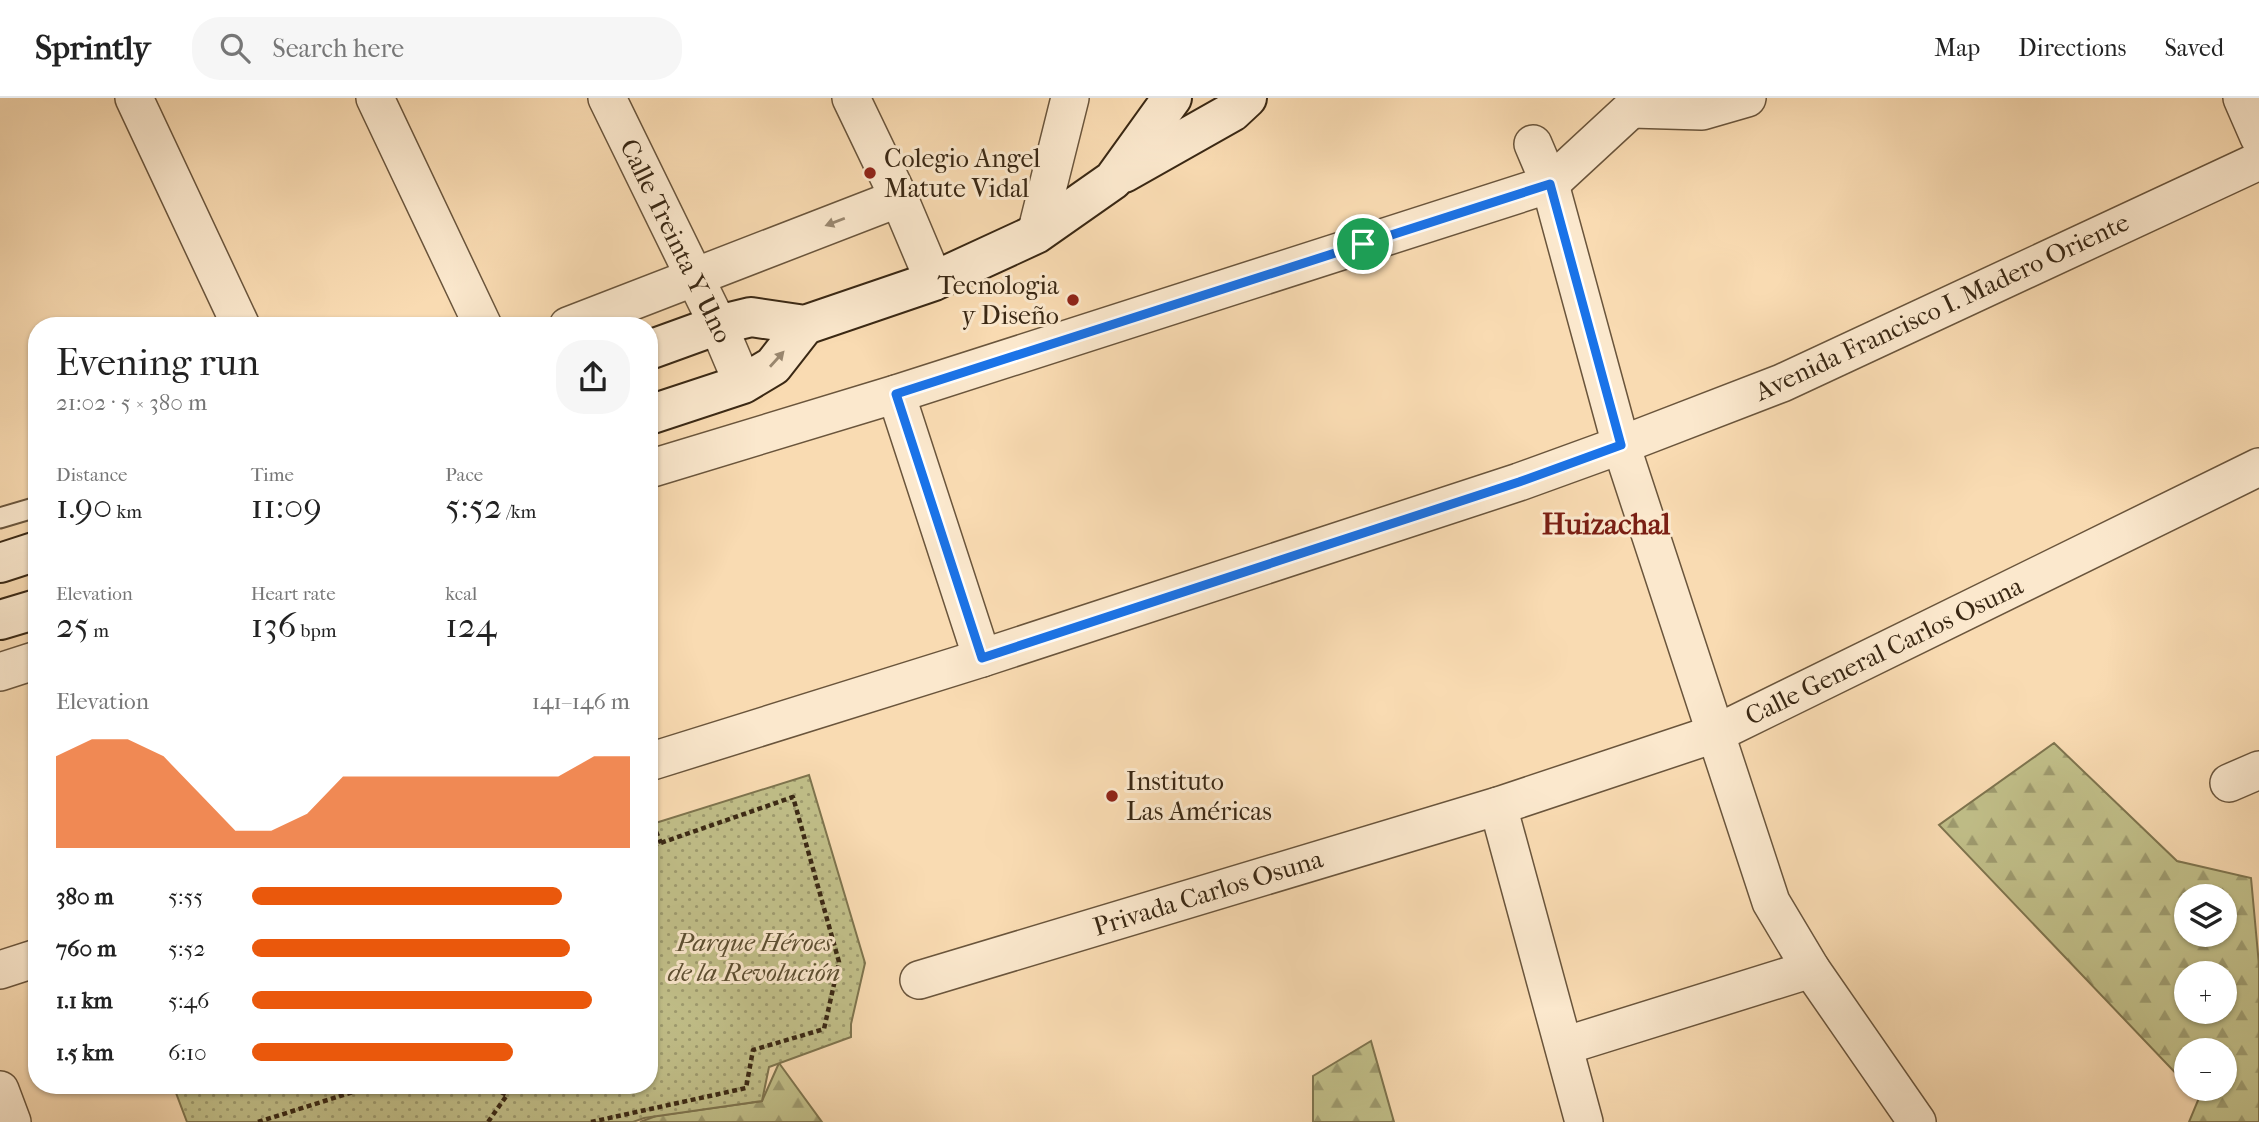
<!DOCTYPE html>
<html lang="en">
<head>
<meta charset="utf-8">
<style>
	body { margin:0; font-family:"IM FELL French Canon",serif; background:#f6f6f6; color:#222; height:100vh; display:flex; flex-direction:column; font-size:26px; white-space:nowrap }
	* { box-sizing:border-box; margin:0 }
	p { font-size:23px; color:#767676 }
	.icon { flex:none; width:38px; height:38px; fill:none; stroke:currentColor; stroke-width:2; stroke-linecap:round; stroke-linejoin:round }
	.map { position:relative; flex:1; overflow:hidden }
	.side { position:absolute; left:28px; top:219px; width:630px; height:777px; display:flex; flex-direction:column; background:#fff; border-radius:28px; box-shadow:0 2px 5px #0004 }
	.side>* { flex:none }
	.fabs { position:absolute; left:2174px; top:786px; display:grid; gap:14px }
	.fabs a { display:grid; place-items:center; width:63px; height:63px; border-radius:50%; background:#fff; box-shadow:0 2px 5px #0004; font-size:35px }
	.pin { position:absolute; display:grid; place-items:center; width:60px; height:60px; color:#fff; margin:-30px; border:4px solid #fff; border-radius:50%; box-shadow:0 2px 7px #0007 }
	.round { display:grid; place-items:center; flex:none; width:74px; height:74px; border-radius:28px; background:#f6f6f6 }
	.head { display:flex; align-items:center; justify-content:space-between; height:119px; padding:0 28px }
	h1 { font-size:38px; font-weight:600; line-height:52px }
	.metrics { display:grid; grid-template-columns:repeat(3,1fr); gap:10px; height:119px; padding:7px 28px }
	.metrics div { display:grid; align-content:center }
	.metrics b { font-size:35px; font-weight:600 }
	.metrics small { font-size:19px; font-weight:400 }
	.metrics p { font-size:19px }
	.chart { height:196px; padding:14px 28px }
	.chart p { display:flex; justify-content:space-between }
	.chart svg { width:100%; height:126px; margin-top:7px; fill:#ea580c; opacity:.7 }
	ul { padding:0 28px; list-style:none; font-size:23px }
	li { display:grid; grid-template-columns:112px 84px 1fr; align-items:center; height:52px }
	li i { height:18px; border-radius:9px; background:#ea580c }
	header { display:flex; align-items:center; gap:42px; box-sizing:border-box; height:98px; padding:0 35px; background:#fff; border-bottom:2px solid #e0e0e0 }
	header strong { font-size:33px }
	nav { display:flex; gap:38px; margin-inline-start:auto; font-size:24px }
	.search { width:490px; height:63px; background:#f6f6f6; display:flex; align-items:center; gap:18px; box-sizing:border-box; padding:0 24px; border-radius:28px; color:#767676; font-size:26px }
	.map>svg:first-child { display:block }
	.forest { fill:url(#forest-firs); stroke:#7e744e; stroke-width:2; fill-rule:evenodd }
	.park { fill:url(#park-dots); stroke:#7e744e; stroke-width:2 }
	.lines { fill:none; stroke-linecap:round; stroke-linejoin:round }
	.lane-casing { stroke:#6a553c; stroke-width:23 }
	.street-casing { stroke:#6a553c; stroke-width:40 }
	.secondary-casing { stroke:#3a2814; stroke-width:42 }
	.path { stroke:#3a2814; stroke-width:4.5; stroke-dasharray:5 3.5; stroke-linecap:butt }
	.lane { stroke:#fbe8cd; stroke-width:19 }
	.street { stroke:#fbe8cd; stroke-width:37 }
	.secondary { stroke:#fbe8cd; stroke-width:38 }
	.oneway { fill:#9a8870 }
	.route-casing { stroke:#fff; stroke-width:14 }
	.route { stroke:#1a73e8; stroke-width:9 }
	.poi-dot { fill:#8f2418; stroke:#fbe8cd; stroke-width:2.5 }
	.labels { text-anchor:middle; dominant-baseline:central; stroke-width:6; stroke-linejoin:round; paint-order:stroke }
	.poi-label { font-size:26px; fill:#3a2814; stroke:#fbe8cd; text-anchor:start }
	.street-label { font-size:26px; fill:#3a2814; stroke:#fbe8cd }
	.park-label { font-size:26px; font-style:italic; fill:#5c4e31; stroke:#fbe8cd }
	.quarter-label { font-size:30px; font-weight:bold; fill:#7a1f14; stroke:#fbe8cd }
</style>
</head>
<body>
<header>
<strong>Sprintly</strong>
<div class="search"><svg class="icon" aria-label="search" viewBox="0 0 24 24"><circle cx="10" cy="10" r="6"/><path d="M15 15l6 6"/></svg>Search here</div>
<nav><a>Map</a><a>Directions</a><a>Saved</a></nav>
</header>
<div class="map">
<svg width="2259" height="1024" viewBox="0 0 2259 1024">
	<defs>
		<pattern id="forest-firs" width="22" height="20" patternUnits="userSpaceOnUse" patternTransform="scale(1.75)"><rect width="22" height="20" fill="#c1bf89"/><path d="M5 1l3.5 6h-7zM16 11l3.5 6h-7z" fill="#9e9b6f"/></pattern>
		<pattern id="park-dots" width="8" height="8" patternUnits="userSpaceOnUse" patternTransform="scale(1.75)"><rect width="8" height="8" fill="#c1bf89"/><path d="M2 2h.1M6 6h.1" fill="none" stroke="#9e9b6f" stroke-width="1.8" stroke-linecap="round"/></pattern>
	</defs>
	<rect width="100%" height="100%" fill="#f9dbb2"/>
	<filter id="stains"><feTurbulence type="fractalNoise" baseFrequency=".00286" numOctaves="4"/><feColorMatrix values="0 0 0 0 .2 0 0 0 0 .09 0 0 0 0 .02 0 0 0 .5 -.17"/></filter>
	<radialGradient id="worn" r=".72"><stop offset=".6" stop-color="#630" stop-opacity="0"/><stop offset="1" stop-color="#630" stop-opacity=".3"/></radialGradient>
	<!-- forest -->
	<g class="forest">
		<path d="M2054 645 2177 763 2251 780 2259 867V1024H2189L2199 1000 2190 991 2224 990V952H2186V986L1939 727ZM2186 798H2224V836H2186ZM2186 875H2224V914H2186Z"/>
		<polygon points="1371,943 1394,1024 1313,1024 1313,978"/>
		<polygon points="779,965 822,1024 640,1024 656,1018 762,1003"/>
	</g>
	<!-- park -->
	<polygon class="park" points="809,677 865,865 851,926 851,939 769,969 762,1003 644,1020 633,1024 187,1024 173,987 649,987 649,727"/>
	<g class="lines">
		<!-- lane casing -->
		<g class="lane-casing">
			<polyline id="lane" points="0,420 37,409"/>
		</g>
		<!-- street casing -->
		<g class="street-casing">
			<g id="street">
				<polyline points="134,0 241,228"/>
				<polyline points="375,0 483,228"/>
				<polyline points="607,0 718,227 743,286"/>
				<polyline points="851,0 899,100 934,183"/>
				<polyline points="2242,0 2259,39"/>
				<polyline points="1632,11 1702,13 1747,0"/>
				<polyline points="1533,46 1550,86 1621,347 1771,804 1811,871 1917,1024"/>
				<polyline points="1036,136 1070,0"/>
				<polyline points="568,228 899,100"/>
				<polyline points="896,296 982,560"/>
				<polyline points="649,371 896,296 1550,86 1643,0"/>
				<polyline points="0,574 37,562"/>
				<polyline points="649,664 982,560 1519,384 1621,347 1782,285 2259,63"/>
				<polyline points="2229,685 2259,672"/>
				<polyline points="1498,708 1584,1024"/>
				<polyline points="0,872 37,860"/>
				<polyline points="919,882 1498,708 1717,635 2259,369"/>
				<polyline points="1564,948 1811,871"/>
				<polyline points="0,992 12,1024"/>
			</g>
		</g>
		<!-- secondary casing -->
		<g class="secondary-casing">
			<g id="secondary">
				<polyline points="1124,75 1232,14 1247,0"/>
				<polyline points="649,252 718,227 751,219 805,227 934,183 1036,136 1113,82 1172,0"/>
				<polyline points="649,317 743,286 773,268 805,227"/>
				<polyline points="0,465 37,453"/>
				<polyline points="0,522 37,511"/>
			</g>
		</g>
		<!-- path -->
		<g class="path">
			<polyline points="649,718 661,745"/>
			<polyline points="200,987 199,994 240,987"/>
			<polyline points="486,987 507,997 488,1024"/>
			<polyline points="258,1024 375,987"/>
			<polyline points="591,1024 746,990 753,952 824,931 839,864 793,699 649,749"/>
		</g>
		<!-- lane -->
		<use href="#lane" class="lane"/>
		<!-- street -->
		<use href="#street" class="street"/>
		<!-- secondary -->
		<use href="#secondary" class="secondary"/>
	</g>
	<!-- one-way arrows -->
	<defs><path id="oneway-solid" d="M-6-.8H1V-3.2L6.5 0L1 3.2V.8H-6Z" transform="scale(1.75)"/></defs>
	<g class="oneway">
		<use href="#oneway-solid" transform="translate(835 124) rotate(159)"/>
		<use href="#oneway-solid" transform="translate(777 261) rotate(-48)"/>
	</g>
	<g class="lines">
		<!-- route casing -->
		<g class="route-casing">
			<polygon id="route" points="1550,86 1621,347 1519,384 982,560 896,296"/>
		</g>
		<!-- route -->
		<use href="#route" class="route"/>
	</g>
	<!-- markers -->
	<g class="poi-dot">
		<circle cx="870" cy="75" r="7"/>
		<circle cx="1073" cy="202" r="7"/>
		<circle cx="1112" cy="698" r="7"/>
	</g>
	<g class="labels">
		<!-- poi labels -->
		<g class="poi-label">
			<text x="884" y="60">Colegio Angel<tspan x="884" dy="30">Matute Vidal</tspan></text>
			<text x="1059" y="187" text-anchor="end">Tecnologia<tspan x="1059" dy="30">y Diseño</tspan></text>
			<text x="1126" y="683">Instituto<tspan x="1126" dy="30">Las Américas</tspan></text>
		</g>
		<!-- street labels -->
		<g class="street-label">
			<text transform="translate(676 143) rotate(64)">Calle Treinta Y Uno</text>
			<text transform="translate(1942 209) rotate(-25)">Avenida Francisco I. Madero Oriente</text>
			<text transform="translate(1884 553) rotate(-26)">Calle General Carlos Osuna</text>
			<text transform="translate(1208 795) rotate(-17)">Privada Carlos Osuna</text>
		</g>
		<!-- park labels -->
		<g class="park-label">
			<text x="754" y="844">Parque Héroes<tspan x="754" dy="30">de la Revolución</tspan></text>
		</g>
		<!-- quarter labels -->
		<g class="quarter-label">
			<text x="1606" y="426">Huizachal</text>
		</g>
	</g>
	<rect width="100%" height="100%" filter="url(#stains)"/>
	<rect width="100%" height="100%" fill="url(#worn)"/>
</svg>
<div class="fabs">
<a><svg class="icon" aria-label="layers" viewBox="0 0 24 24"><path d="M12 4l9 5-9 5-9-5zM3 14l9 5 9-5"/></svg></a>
<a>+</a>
<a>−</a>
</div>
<div class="pin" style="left:1363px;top:146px;background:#1e9e55"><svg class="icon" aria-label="arrive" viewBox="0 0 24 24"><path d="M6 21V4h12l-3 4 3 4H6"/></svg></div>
<section class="side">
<div class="head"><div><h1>Evening run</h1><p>21:02 · 5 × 380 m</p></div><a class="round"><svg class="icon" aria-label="share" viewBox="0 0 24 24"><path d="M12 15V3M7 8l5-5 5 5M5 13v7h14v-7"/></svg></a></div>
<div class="metrics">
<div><p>Distance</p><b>1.90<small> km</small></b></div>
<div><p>Time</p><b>11:09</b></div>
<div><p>Pace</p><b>5:52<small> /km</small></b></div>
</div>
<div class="metrics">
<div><p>Elevation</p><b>25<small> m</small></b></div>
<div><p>Heart rate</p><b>136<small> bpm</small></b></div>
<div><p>kcal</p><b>124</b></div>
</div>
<div class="chart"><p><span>Elevation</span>141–146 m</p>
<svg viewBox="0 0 160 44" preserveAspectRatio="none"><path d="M0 44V12L10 6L20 6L30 12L40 25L50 38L60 38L70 32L80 19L90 19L100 19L110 19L120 19L130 19L140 19L150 12L160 12V44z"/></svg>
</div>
<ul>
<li><b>380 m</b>5:55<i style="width:82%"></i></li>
<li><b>760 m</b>5:52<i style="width:84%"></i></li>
<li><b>1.1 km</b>5:46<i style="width:90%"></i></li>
<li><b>1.5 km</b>6:10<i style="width:69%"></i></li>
</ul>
</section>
</div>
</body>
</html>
